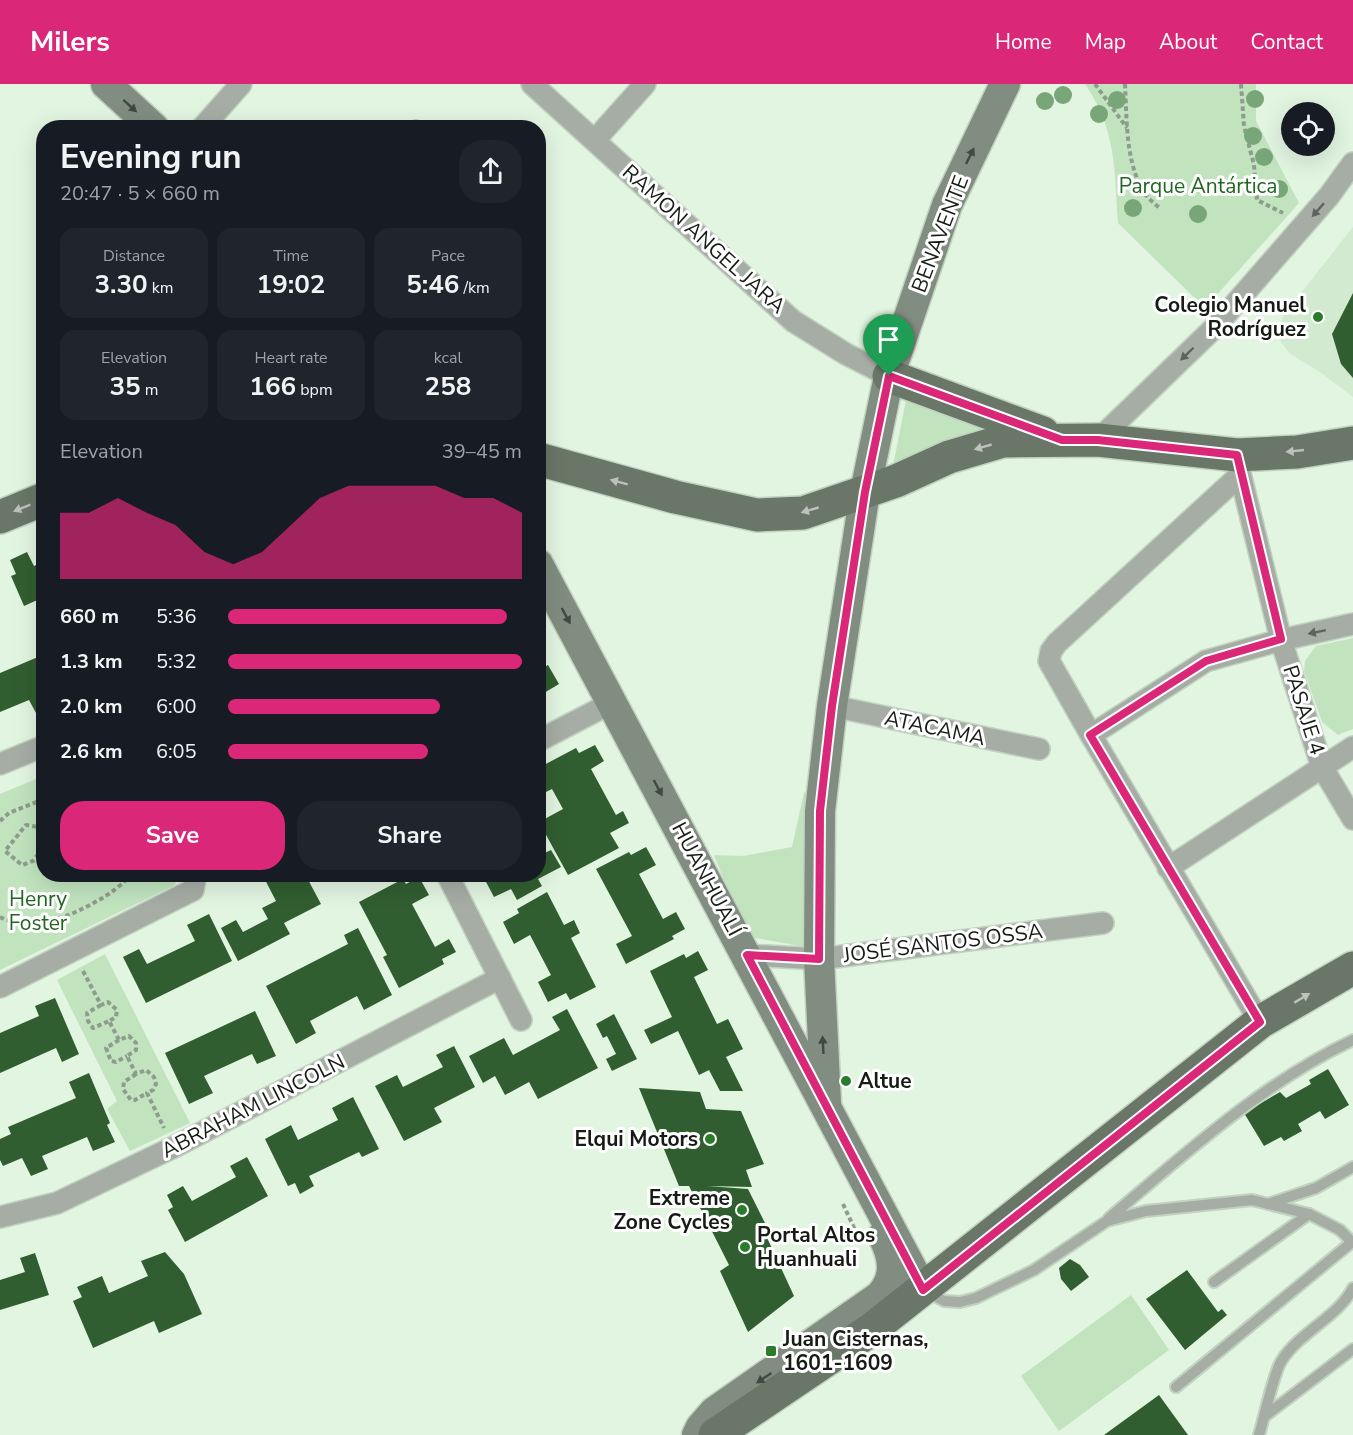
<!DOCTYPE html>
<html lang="en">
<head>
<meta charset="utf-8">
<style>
	body { margin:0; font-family:"Nunito Sans",sans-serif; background:#20242c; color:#f1f3f6; height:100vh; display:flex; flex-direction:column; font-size:22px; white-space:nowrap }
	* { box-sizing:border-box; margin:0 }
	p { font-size:20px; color:#9ea1a6 }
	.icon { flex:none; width:33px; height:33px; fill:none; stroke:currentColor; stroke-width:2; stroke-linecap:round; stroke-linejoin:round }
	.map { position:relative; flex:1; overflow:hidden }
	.details { position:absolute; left:36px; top:36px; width:510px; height:762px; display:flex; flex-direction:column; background:#171b24; border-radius:24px; box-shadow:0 6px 24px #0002 }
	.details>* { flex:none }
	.fabs { position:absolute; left:1281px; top:18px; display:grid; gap:12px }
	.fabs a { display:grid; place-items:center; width:54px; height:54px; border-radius:50%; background:#171b24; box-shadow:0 6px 24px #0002; font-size:30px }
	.pin { position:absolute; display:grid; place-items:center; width:51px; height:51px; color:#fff; margin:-62px -26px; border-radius:50% 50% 50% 0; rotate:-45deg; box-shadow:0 0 6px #0007 }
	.pin .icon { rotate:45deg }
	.round { display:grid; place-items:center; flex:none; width:63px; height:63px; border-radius:24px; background:#20242c }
	.summary { display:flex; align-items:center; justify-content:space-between; height:102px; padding:0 24px }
	h1 { font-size:33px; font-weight:700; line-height:45px }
	.figures { display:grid; grid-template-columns:repeat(3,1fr); gap:9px; height:102px; padding:6px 24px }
	.figures div { display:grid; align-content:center; border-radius:15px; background:#20242c; text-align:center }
	.figures b { font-size:26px; font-weight:700 }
	.figures small { font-size:16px; font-weight:400 }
	.figures p { font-size:16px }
	.chart { height:168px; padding:12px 24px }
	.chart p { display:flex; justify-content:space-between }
	.chart svg { width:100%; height:108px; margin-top:6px; fill:#db2777; opacity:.7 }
	.primary-button { display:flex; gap:12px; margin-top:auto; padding:12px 24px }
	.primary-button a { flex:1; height:69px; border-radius:24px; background:#db2777; color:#fff; font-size:24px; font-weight:700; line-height:69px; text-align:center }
	.primary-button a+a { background:#20242c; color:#f1f3f6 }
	ul { padding:0 24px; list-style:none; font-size:20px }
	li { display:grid; grid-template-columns:96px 72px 1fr; align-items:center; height:45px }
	li i { height:15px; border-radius:8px; background:#db2777 }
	header { display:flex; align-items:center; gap:36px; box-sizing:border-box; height:84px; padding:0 30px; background:#db2777; color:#fff }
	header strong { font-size:28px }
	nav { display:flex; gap:33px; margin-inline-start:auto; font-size:21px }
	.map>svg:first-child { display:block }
	.built { fill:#d2ead0 }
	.green { fill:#c1e4bf }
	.building { fill:#315e30 }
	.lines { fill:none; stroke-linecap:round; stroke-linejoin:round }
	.lane-casing { stroke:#c1d2c0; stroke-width:14 }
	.street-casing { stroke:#c1d2c0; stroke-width:24 }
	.secondary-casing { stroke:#c1d2c0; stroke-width:33 }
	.primary-casing { stroke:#c1d2c0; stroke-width:36 }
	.path { stroke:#8e9c8d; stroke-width:4; stroke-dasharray:4.5 3; stroke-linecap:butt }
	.lane { stroke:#a5ada5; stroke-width:10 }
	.street { stroke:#a5ada5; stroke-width:21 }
	.secondary { stroke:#828d81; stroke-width:30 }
	.primary { stroke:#697668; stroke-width:33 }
	.tree { fill:#79a678 }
	.oneway { fill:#414940 }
	.oneway2 { fill:#5e645d }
	.oneway3 { fill:#bcc1bb }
	.route-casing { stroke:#fff; stroke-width:12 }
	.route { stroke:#db2777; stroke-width:8 }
	.poi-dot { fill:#297d2a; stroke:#fff; stroke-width:2 }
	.labels { text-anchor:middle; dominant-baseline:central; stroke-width:6; stroke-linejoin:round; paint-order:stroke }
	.park-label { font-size:21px; fill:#236523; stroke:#fff }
	.street-label { font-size:21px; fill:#161c15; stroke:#fff }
	.poi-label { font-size:21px; font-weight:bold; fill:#161c15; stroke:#fff; text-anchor:end }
</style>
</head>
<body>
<header>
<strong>Milers</strong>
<nav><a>Home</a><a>Map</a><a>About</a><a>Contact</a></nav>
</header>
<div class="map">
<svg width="1353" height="1351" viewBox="0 0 1353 1351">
	<rect width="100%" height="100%" fill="#e2f5e1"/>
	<!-- built -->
	<polygon class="built" points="1353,143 1353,313 1320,288 1290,270 1281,258 1279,249 1280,239 1286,228"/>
	<!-- green -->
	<g class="green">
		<path d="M1085 0H1256V37L1299 119 1205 224 1118 139C1114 85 1117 47 1085 0Z"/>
		<polygon points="906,316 990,343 893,382"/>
		<polygon points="1353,554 1353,645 1338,651 1322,638 1304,587 1305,577 1316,562"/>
		<polygon points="43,692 44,790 182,791 173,802 0,886 0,710"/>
		<polygon points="804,708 821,718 806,863 755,854 728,806 714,771 743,772 792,763"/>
		<polygon points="105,870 190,1039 130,1067 107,1025 117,1017 57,896"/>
		<polygon points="1131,1211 1169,1266 1059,1347 1021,1292"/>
	</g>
	<!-- building -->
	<g class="building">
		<polygon points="1353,209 1353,294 1341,280 1332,250"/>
		<polygon points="27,468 34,482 44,477 44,513 24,522 11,492 16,490 10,476"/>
		<polygon points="38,573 44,586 44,626 36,629 29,616 0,628 0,589"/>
		<polygon points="548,581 559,600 544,609 545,613 538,616 538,586"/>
		<polygon points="595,661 604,677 591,685 616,731 623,727 629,739 610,749 619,764 568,791 539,738 563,725 552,705 538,712 538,689 544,686 542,682 576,664 579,669"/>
		<polygon points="646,763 656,781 639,790 663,835 676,828 685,845 672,852 674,855 626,880 616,860 632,852 596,785 629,768 631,771"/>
		<polygon points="551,766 561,783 538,795 542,802 517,816 511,805 494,813 485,796 495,790 538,790 538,772"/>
		<polygon points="262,790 305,790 321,820 284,839 290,850 238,877 221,844 236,836 243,848 268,835 262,824 276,817"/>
		<polygon points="419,793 429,811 412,820 435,863 449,855 456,868 442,875 444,880 399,904 383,873 387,871 359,818 403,795 406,800"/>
		<polygon points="547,808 564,841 574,836 580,849 571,854 596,903 570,916 566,909 548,918 538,898 551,891 530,851 514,860 503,838 519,829 517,825"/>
		<polygon points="209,830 232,877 146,919 123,873 139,865 147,880 195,857 187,841"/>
		<polygon points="358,844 392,911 364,926 357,912 310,937 316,949 296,960 266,902 348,860 344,851"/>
		<polygon points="698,867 708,886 694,893 717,940 728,935 743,965 726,973 743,1007 720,1007 709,986 699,991 678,947 651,960 644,946 672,933 650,887 684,870 686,874"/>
		<polygon points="55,914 79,970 62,978 56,964 0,989 0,949 39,932 35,922"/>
		<polygon points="567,925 598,984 538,1015 529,998 505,1011 495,992 483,999 469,972 504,954 513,971 560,946 552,933"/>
		<polygon points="255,927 276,972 257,980 252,970 204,992 213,1009 189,1020 165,969"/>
		<polygon points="614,930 637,975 612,987 606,975 616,970 607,952 603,954 596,940"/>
		<polygon points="454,962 475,1003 434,1024 442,1038 404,1057 375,1002 397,991 403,1003 443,983 436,971"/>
		<polygon points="1328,985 1349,1021 1325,1035 1320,1027 1298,1040 1302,1047 1284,1057 1281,1053 1264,1062 1244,1029 1280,1008 1286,1014 1311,1000 1309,996"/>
		<polygon points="89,989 110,1039 107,1041 115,1058 93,1067 87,1053 42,1072 48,1085 31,1092 22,1074 3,1082 0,1076 0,1055 11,1050 8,1043 76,1014 69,998"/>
		<polygon points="639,1004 700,1008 706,1025 741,1027 764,1080 746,1086 752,1103 707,1102 748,1105 766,1141 763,1145 794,1212 748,1248 720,1187 729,1181 689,1102 679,1102"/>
		<polygon points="353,1013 379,1065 362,1073 359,1068 309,1092 314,1102 300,1110 295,1099 288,1102 265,1055 291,1041 298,1056 338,1036 332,1024"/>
		<polygon points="247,1073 268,1112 185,1158 168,1126 173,1123 167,1111 183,1102 192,1117 236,1093 230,1082"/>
		<polygon points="165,1168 184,1190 202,1230 159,1249 154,1237 93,1264 73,1217 82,1213 77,1203 102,1192 109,1209 148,1192 141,1177"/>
		<polygon points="35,1169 49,1211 0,1226 0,1196 25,1188 20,1174"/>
		<polygon points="1070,1175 1080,1181 1089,1193 1071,1207 1061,1195 1059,1184"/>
		<polygon points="1187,1186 1218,1228 1222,1225 1227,1231 1185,1266 1146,1215"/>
		<polygon points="1159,1311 1188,1351 1104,1351"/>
	</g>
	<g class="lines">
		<!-- lane casing -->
		<g class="lane-casing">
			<g id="lane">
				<polyline points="415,44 416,42"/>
				<polyline points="1268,1120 1316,1104 1353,1083"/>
				<path d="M1109 1134C1185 1070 1262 999 1353 956"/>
				<polyline points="1214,1198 1309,1130"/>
				<polyline points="926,1207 944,1217 960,1218 976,1214 1034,1186 1107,1137 1146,1127 1252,1116 1309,1130 1340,1146 1353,1159"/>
				<polyline points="1176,1303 1352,1158"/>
				<polyline points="1265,1332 1353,1265"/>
				<path d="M1259 1351C1264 1335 1274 1287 1282 1276 1300 1248 1338 1233 1353 1204"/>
			</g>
		</g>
		<!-- street casing -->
		<g class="street-casing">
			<g id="street">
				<polyline points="532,0 793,237 846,270 889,292"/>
				<polyline points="202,44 241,0"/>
				<polyline points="595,56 645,0"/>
				<polyline points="1098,356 1214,244 1329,112 1353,79"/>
				<polyline points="1238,381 1281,556 1322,683 1353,735"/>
				<polyline points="1240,391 1057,559 1051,567 1049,577 1091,651 1260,938"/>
				<polyline points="832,622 1039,665"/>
				<polyline points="1091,651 1206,577 1281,556 1353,540"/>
				<polyline points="538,657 613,618"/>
				<polyline points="0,680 44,662"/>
				<polyline points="1168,784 1353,663"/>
				<polyline points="447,790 521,936"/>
				<polyline points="747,871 819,875 1103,839"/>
				<polyline points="0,903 193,806 196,790"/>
				<polyline points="0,1133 57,1119 174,1063 500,894"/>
			</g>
		</g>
		<!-- secondary casing -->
		<g class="secondary-casing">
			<g id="secondary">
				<polyline points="106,0 154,44"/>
				<polyline points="538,480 923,1206"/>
				<polyline points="826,1019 819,875 820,727 832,622 865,408 889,292 947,121 1005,0"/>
				<path d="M697 1351 701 1343 714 1328 880 1212C897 1193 894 1174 883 1152"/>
			</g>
		</g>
		<!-- primary casing -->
		<g class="primary-casing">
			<g id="primary">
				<polyline points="889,292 1043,349"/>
				<polyline points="538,375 675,413 757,431 803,429 896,397 949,373 1003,357 1098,356 1237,371 1297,368 1353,359"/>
				<polyline points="0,433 44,415"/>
				<polyline points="715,1351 872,1245 1260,938 1353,884"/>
			</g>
		</g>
		<!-- path -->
		<g class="path">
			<polyline points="1095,0 1127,44"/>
			<path d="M1125 0C1127 34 1125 78 1144 108 1148 115 1155 120 1161 125"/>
			<polyline points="1241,0 1244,42 1254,81 1257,116 1283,129"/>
			<polyline points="0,737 9,729 44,715"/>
			<polyline points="44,744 26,741 5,767 22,781 33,777 44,762"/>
			<path d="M0 833C13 840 31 841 46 838 66 835 120 809 130 790"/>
			<polyline points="83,887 101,921 108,918 117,926 116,933 109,937 119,956 129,952 136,959 136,966 127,972 136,990 146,986 154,993 156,1000 153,1006 147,1009 164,1044"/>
			<polyline points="101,921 87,929 88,937 93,944 109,937"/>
			<polyline points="119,956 106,964 111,977 116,978 127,972"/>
			<polyline points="136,990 124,998 123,1005 131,1016 135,1016 147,1009"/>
			<polyline points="843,1120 855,1146"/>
		</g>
		<!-- lane -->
		<use href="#lane" class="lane"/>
		<!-- street -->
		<use href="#street" class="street"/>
		<!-- secondary -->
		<use href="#secondary" class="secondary"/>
		<!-- primary -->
		<use href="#primary" class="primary"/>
	</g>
	<!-- trees -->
	<g class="tree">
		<circle cx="1063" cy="11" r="9"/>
		<circle cx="1255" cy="15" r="9"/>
		<circle cx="1117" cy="16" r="9"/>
		<circle cx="1045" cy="17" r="9"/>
		<circle cx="1099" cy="30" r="9"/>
		<circle cx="1253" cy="52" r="9"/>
		<circle cx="1264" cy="73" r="9"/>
		<circle cx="1279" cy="105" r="9"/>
		<circle cx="1133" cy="124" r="9"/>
		<circle cx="1198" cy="130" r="9"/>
	</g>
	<!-- one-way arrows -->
	<defs><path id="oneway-solid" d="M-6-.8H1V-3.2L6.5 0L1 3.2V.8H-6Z" transform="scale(1.5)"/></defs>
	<g class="oneway">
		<use href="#oneway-solid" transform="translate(130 22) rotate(42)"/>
		<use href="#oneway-solid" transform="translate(970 72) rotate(-64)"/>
		<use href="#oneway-solid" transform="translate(566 532) rotate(62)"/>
		<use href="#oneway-solid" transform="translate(658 704) rotate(62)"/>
		<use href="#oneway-solid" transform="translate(823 961) rotate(-93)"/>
		<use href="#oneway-solid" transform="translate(764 1294) rotate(146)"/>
	</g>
	<g class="oneway2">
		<use href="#oneway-solid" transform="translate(1318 126) rotate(131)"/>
		<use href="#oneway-solid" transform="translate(1187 270) rotate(136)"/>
		<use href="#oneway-solid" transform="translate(1317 548) rotate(168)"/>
	</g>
	<g class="oneway3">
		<use href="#oneway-solid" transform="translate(983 363) rotate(164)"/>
		<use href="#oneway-solid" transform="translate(1295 367) rotate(174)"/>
		<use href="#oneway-solid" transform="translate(619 398) rotate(-165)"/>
		<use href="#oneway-solid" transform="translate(22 424) rotate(158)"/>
		<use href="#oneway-solid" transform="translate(810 426) rotate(164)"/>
		<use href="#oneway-solid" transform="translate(1302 914) rotate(-31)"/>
	</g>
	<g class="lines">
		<!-- route casing -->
		<g class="route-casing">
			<polygon id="route" points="889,292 1062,356 1098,356 1237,371 1281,555 1206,577 1090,651 1260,938 923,1206 747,871 819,875 820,727 832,622 865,408"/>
		</g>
		<!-- route -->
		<use href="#route" class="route"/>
	</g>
	<!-- markers -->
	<g class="poi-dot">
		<circle cx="1318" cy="233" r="6"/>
		<circle cx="846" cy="997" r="6"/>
		<circle cx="710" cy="1055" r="6"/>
		<circle cx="742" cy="1126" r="6"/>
		<circle cx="745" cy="1163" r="6"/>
		<rect x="765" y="1261" width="12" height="12" rx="3"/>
	</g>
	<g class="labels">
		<!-- park labels -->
		<g class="park-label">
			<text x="1198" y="102">Parque Antártica</text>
			<text x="38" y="815">Henry<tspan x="38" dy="24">Foster</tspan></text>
		</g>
		<!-- street labels -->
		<g class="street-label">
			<text transform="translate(940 150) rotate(-69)">BENAVENTE</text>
			<text transform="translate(704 155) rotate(42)">RAMON ANGEL JARA</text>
			<text transform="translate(1304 626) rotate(72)">PASAJE 4</text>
			<text transform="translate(935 644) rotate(12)">ATACAMA</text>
			<text transform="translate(707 795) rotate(62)">HUANHUALÍ</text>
			<text transform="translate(943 859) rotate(-7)">JOSÉ SANTOS OSSA</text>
			<text transform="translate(253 1022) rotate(-27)">ABRAHAM LINCOLN</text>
		</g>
		<!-- poi labels -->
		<g class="poi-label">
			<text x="1306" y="221">Colegio Manuel<tspan x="1306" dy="24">Rodríguez</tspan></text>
			<text x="858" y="997" text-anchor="start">Altue</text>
			<text x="698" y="1055">Elqui Motors</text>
			<text x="730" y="1114">Extreme<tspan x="730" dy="24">Zone Cycles</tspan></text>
			<text x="757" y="1151" text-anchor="start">Portal Altos<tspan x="757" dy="24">Huanhuali</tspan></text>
			<text x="783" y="1255" text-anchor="start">Juan Cisternas,<tspan x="783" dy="24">1601-1609</tspan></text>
		</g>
	</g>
</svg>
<div class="fabs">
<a><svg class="icon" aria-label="locate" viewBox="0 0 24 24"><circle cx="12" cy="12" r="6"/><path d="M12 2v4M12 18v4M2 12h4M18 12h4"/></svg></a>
</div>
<div class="pin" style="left:889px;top:292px;background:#1e9e55"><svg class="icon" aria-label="arrive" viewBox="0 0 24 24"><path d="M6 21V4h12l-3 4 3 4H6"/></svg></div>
<section class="details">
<div class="summary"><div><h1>Evening run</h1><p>20:47 · 5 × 660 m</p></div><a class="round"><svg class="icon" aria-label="share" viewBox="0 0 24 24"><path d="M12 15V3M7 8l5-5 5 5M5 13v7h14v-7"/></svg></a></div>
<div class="figures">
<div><p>Distance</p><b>3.30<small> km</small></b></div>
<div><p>Time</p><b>19:02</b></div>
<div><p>Pace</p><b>5:46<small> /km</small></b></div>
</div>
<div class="figures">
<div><p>Elevation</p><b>35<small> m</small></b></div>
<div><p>Heart rate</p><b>166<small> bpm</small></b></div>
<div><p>kcal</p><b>258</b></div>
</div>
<div class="chart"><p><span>Elevation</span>39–45 m</p>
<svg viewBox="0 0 160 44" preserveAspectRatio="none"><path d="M0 44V17L10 17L20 11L30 17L40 22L50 33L60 38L70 33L80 22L90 11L100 6L110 6L120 6L130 6L140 11L150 11L160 17V44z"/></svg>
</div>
<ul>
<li><b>660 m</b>5:36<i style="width:95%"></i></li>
<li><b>1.3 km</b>5:32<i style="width:100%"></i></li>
<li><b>2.0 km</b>6:00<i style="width:72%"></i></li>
<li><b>2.6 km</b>6:05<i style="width:68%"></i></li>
</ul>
<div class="primary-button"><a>Save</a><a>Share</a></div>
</section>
</div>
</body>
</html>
